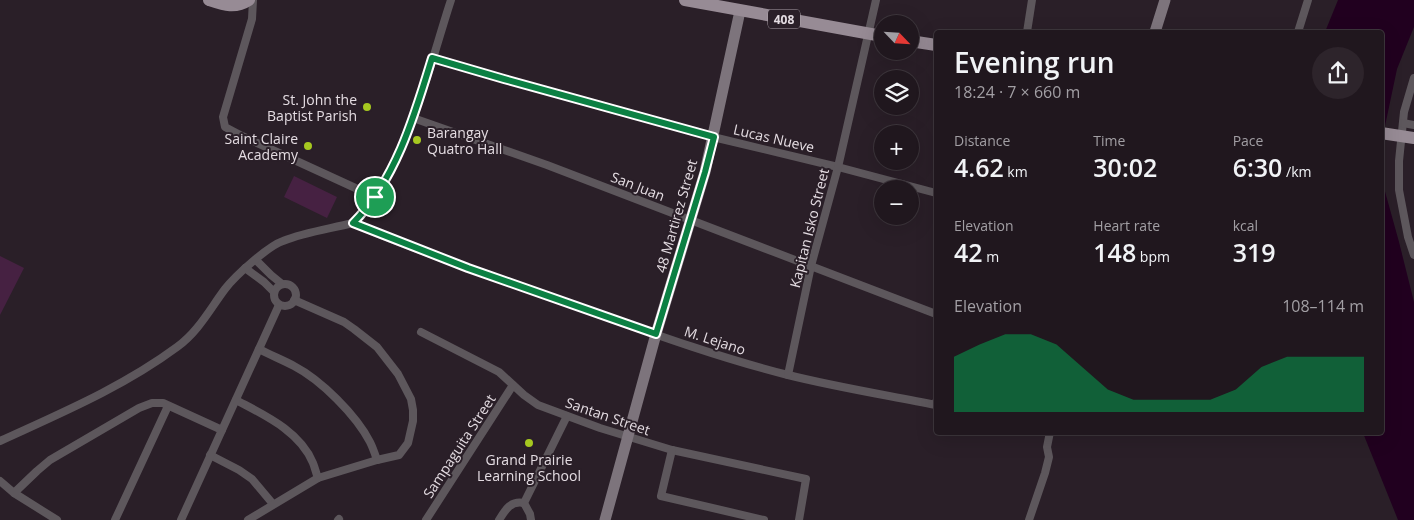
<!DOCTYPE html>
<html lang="en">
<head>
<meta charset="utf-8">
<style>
	body { margin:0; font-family:"Open Sans",sans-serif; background:#2d242b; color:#f1f3f6; height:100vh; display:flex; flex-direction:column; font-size:19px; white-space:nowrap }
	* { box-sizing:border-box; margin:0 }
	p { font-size:16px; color:#a29fa4 }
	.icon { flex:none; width:28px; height:28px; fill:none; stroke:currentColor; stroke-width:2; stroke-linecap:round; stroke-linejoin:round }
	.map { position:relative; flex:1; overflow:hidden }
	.sheet { position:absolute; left:934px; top:30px; width:450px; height:405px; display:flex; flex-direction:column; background:#20171e; border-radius:5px; box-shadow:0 5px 20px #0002,0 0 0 1px #3d363c }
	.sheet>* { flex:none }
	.needle { width:32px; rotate:115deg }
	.buttons { position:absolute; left:874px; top:15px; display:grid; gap:10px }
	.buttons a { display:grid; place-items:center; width:45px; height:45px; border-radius:50%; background:#20171e; box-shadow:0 5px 20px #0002,0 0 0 1px #3d363c; font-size:25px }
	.pin { position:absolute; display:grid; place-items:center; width:42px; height:42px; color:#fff; margin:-21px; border:2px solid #fff; border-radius:50%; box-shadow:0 1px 5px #0007 }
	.round { display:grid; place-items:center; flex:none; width:52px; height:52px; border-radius:26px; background:#2d242b }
	.head { display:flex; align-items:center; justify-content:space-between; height:85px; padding:0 20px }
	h1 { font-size:28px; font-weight:600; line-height:38px }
	.metrics { display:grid; grid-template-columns:repeat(3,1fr); gap:8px; height:85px; padding:5px 20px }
	.metrics div { display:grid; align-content:center }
	.metrics b { font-size:25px; font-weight:600 }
	.metrics small { font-size:14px; font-weight:400 }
	.metrics p { font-size:14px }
	.chart { height:140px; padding:10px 20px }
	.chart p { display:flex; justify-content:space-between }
	.chart svg { width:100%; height:90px; margin-top:5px; fill:#0b8043; opacity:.7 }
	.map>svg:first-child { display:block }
	.green { fill:#462142 }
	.water { fill:#21001f }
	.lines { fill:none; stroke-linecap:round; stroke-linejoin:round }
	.street { stroke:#5d575c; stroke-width:8 }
	.secondary { stroke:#7d747c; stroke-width:11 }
	.primary { stroke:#978b95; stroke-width:12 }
	.primary-bridge { stroke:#978b95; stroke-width:12 }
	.route-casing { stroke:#fff; stroke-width:10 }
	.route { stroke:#0b8043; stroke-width:6 }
	.poi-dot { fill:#a6c820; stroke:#2a1f28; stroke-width:2 }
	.labels { text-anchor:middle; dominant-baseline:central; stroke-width:4; stroke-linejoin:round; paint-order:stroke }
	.shield { fill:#2a1f28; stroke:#aca3aa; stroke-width:1 }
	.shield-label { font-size:12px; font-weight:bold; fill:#e4dce2 }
	.poi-label { font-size:14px; fill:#e4dce2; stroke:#2a1f28; text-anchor:end }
	.street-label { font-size:14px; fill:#e4dce2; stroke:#2a1f28 }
</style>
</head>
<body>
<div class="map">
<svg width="1414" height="520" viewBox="0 0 1414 520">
	<rect width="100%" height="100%" fill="#2a1f28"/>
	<!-- green -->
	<g class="green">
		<polygon points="294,176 337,197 327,218 284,197"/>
		<polygon points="0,256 24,268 0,315"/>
	</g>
	<!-- water -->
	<g class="water">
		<polygon points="1338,0 1414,0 1414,27 1397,69 1381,145 1381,32 1325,32"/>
		<polygon points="1381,177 1399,242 1414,302 1414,520 1398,520 1363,433 1381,432"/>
	</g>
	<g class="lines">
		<!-- street -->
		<g class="street">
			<polyline points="253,0 252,19 223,117 225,127 242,136 375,197"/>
			<polyline points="1027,32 1032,0"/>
			<polyline points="1298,32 1308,0"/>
			<polyline points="432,58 557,94 713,137 838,167 936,193"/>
			<polyline points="1414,78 1404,112 1399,161 1399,190 1408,237 1414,255"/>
			<polyline points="413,118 547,165 936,314"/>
			<polyline points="1403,123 1414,125"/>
			<path d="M353 223C411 249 473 269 533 291 617 320 701 353 788 375 836 387 886 395 936 405V402"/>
			<path d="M353 223C406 171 428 70 451 0"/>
			<polyline points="256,260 271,275 282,284"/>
			<polyline points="245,268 264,282 274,292"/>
			<circle cx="285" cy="295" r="11"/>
			<polyline points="421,332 499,372 524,395 538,405 600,428 672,450 806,479 799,520"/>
			<path d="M259 349C270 355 283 360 294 366 321 380 356 415 370 442 373 448 375 454 377 460"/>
			<polyline points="788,375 811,266 838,167 876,0"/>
			<path d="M236 400C264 415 300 431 313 463 315 468 316 473 318 478"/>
			<path d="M0 441C61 413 123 387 177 347 198 332 210 309 225 289 235 276 268 246 283 241 305 232 329 229 353 223"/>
			<polyline points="672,450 661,496 764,520"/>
			<polyline points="210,455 239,470 252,479 273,504"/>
			<polyline points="0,481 14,493 57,520"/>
			<polyline points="14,493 37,471 50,460 139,408 152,403 163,403 222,430"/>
			<polyline points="115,520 168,406"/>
			<polyline points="181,520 279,305"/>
			<polyline points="248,520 318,478 377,460 399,455 408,443 413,421 413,410 411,399 398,374 377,347 354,329 344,322 294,300"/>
			<polyline points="338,520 339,519"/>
			<polyline points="426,520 513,385"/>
			<path d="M499 520C505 510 511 500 524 503"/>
			<polyline points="531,520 530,514 524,503 567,416"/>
			<polyline points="1029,520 1045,473 1049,457 1047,447 1050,432"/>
		</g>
		<!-- secondary -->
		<g class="secondary">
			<polyline points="1155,32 1165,0"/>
			<polyline points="605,520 656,334 705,172 740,11"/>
		</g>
		<!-- primary -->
		<g class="primary">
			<path d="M209 0C224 5 235 9 249 0"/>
			<polyline points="685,0 882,36"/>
			<polyline points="910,41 936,45"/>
		</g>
		<!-- primary-bridge -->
		<polyline class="primary-bridge" points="1381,133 1414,138"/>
	</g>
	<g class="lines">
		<!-- route casing -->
		<g class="route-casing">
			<path id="route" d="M432 58 504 79 714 137 705 172 656 334 468 268 353 223C396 180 415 114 432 58Z"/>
		</g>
		<!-- route -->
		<use href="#route" class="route"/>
	</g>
	<!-- markers -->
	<g class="poi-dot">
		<circle cx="367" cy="107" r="5"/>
		<circle cx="417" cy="140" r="5"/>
		<circle cx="308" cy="146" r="5"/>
		<circle cx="529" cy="443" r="5"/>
	</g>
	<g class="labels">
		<!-- shield labels -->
		<rect class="shield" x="768" y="9.5" width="32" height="19" rx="4"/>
		<g class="shield-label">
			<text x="784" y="19">408</text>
		</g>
		<!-- poi labels -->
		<g class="poi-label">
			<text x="357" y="99">St. John the<tspan x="357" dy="16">Baptist Parish</tspan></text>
			<text x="427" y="132" text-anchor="start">Barangay<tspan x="427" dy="16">Quatro Hall</tspan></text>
			<text x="298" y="138">Saint Claire<tspan x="298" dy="16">Academy</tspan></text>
			<text x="529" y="459" text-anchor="middle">Grand Prairie<tspan x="529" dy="16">Learning School</tspan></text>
		</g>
		<!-- street labels -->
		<g class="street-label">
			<text transform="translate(774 138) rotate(13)">Lucas Nueve</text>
			<text transform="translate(638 186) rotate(21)">San Juan</text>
			<text transform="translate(676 216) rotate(-74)">48 Martirez Street</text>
			<text transform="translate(809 228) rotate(-76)">Kapitan Isko Street</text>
			<text transform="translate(715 340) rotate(18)">M. Lejano</text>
			<text transform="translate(608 416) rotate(19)">Santan Street</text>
			<text transform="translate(459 446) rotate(-57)">Sampaguita Street</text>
		</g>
	</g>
</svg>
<div class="buttons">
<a><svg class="needle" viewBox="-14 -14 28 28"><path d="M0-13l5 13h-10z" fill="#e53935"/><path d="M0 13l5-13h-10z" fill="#a29fa4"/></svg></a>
<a><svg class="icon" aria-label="layers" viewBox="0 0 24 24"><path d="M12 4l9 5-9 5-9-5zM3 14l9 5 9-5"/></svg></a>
<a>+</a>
<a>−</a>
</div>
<div class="pin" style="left:375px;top:197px;background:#1e9e55"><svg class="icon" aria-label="arrive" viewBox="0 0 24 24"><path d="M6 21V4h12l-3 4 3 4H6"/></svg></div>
<section class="sheet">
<div class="head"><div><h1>Evening run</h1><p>18:24 · 7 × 660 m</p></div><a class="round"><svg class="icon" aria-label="share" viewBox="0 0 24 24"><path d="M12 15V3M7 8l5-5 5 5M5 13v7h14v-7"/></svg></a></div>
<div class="metrics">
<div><p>Distance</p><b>4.62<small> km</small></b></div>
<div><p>Time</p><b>30:02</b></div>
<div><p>Pace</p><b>6:30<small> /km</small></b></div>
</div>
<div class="metrics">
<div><p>Elevation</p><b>42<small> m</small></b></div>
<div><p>Heart rate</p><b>148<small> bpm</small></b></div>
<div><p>kcal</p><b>319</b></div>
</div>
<div class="chart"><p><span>Elevation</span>108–114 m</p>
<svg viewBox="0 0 160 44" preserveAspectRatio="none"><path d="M0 44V17L10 11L20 6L30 6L40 11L50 22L60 33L70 38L80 38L90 38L100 38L110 33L120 22L130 17L140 17L150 17L160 17V44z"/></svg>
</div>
</section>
</div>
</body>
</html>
